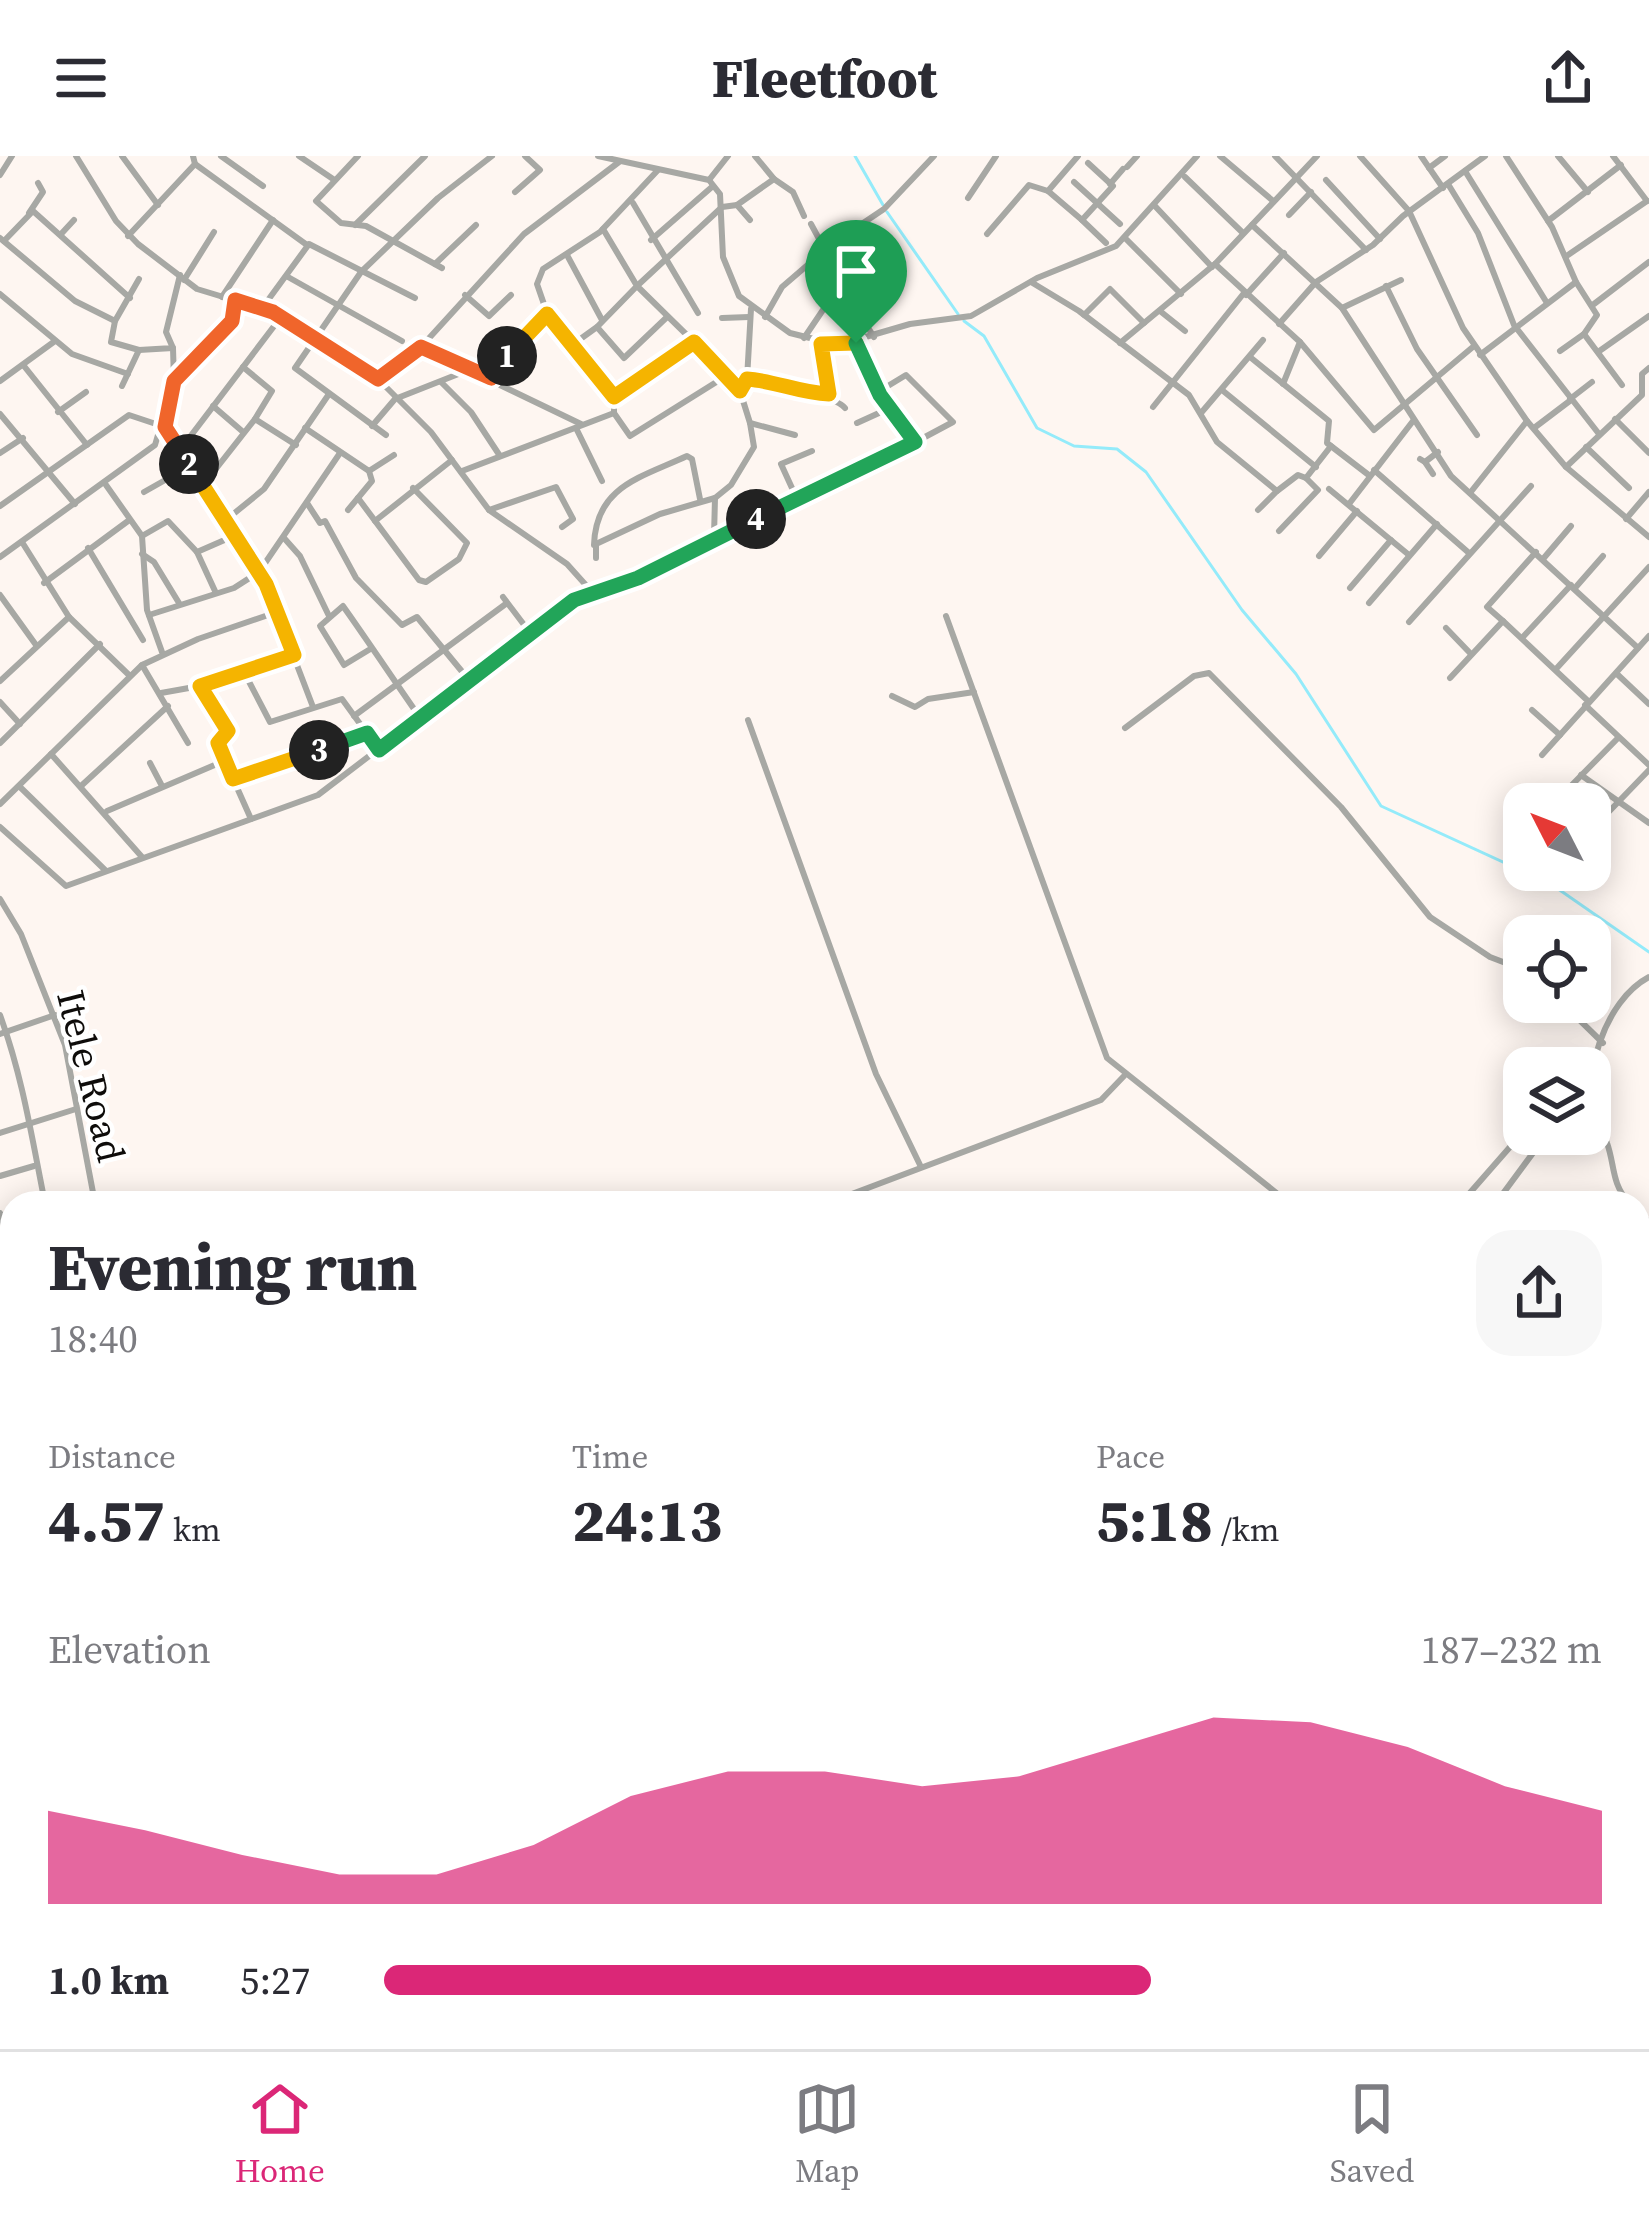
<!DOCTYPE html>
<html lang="en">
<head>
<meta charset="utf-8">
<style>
	body { margin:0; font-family:"Source Serif 4",serif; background:#f7f7f7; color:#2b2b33; height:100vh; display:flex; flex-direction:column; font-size:45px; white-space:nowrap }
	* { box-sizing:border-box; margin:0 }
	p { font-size:39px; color:#7c7c81 }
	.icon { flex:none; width:66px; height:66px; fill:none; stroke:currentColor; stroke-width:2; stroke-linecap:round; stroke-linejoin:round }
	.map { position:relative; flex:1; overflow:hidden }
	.panel { position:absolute; left:0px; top:1035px; width:1650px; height:858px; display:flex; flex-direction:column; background:#fff; border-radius:36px 36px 0 0; box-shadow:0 6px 30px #0003 }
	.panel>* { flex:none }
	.needle { width:78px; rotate:312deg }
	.fabs { position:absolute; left:1503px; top:627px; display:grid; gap:24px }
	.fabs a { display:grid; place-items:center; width:108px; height:108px; border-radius:24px; background:#fff; box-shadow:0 6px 30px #0003; font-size:60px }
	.pin { position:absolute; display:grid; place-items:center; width:102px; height:102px; color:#fff; margin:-123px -51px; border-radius:50% 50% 50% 0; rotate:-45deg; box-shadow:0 0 12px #0007 }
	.pin .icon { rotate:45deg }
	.km { position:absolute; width:60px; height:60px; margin:-30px; border-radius:50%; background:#222; color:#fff; font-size:33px; line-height:60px; text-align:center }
	.round { display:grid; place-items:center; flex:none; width:126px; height:126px; border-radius:36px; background:#f7f7f7 }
	.overview { display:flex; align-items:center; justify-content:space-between; height:204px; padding:0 48px }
	h1 { font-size:66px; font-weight:800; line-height:90px }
	.stats { display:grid; grid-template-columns:repeat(3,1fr); gap:18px; height:204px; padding:12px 48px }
	.stats div { display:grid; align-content:center }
	.stats b { font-size:60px; font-weight:800 }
	.stats small { font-size:33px; font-weight:400 }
	.stats p { font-size:33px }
	.chart { height:336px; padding:24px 48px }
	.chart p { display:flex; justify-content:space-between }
	.chart svg { width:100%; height:216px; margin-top:12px; fill:#db2777; opacity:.7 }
	ul { padding:0 48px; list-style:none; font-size:39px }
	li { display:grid; grid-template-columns:192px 144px 1fr; align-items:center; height:90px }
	li i { height:30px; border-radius:15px; background:#db2777 }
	header { display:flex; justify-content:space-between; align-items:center; height:156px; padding:0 48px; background:#fff; font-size:54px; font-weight:800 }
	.tab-bar { display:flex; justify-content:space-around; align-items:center; height:168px; border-top:3px solid #e1e1e2; background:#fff; font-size:33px; color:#7c7c81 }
	.tab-bar a { display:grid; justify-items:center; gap:6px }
	.tab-bar .on { color:#db2777 }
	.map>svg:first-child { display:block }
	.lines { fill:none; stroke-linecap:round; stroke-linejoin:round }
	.stream { stroke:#94ebfa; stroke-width:3 }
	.minor { stroke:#a7a8a4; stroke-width:6 }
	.split-1-casing { stroke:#fff; stroke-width:24 }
	.split-2-casing { stroke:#fff; stroke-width:24 }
	.split-3-casing { stroke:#fff; stroke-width:24 }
	.split-4-casing { stroke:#fff; stroke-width:24 }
	.split-5-casing { stroke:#fff; stroke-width:24 }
	.split-1 { stroke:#f5b400; stroke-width:15 }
	.split-2 { stroke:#f0652b; stroke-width:15 }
	.split-3 { stroke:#f5b400; stroke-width:15 }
	.split-4 { stroke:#22a559; stroke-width:15 }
	.split-5 { stroke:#22a559; stroke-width:15 }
	.labels { text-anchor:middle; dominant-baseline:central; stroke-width:9; stroke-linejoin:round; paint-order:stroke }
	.street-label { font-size:39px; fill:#0e0c0a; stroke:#fff }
</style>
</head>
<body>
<header><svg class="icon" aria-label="menu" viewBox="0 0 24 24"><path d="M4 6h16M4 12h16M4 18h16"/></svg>Fleetfoot<svg class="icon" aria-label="share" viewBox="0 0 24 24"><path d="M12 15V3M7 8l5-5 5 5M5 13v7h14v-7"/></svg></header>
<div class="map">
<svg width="1649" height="1893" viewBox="0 0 1649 1893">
	<rect width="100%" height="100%" fill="#fef6f1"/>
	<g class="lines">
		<!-- stream -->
		<g class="stream">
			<polyline points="855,0 883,49"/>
			<polyline points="887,56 958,158"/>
			<polyline points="964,165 984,180 1037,272 1074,290 1117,293 1146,316 1242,454 1296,518 1381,650 1551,728 1649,796"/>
		</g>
		<!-- minor -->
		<g class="minor">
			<polyline points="76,0 116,65 138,88 197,133 273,156 368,213 431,276 489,354 567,408 593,437"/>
			<polyline points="122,0 158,49"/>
			<polyline points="221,0 263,30"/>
			<polyline points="299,0 333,23"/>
			<polyline points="358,0 316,45 341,67 366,70 442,112"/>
			<polyline points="598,0 709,24 720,38 723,101 739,140 790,177 838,189 910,168 971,160 1037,122 1116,90 1197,0"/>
			<polyline points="755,0 774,23"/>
			<polyline points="1220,0 1272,44"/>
			<polyline points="1275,0 1366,94"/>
			<polyline points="1360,0 1409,55 1463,172 1527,265 1566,311 1649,381"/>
			<polyline points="1421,0 1443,32"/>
			<polyline points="1506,0 1552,71 1576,126 1597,159 1584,178 1560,195"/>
			<polyline points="1558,0 1588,36"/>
			<polyline points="1613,0 1647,45"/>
			<polyline points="195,8 307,89"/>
			<polyline points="1127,11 1137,0"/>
			<polyline points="1429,12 1445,0"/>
			<polyline points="1465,15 1547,147"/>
			<polyline points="0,19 12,0"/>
			<polyline points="1185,21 1243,77"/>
			<polyline points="709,24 728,0"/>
			<polyline points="1326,24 1380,83"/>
			<polyline points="1074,26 1120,68"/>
			<polyline points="1110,28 1123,13"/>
			<polyline points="1448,28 1478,77 1514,169 1599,278"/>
			<polyline points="1048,35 1082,64 1113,30 1088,7"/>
			<polyline points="515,36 540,14 525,0"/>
			<polyline points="968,42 996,0"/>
			<polyline points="633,47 698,157"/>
			<polyline points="737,49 774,23 793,36 804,60"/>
			<polyline points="1154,49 1212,111"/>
			<polyline points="29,57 43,36 38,27"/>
			<polyline points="1289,59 1311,36"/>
			<polyline points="1082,64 1106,87"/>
			<polyline points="1548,65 1621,9"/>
			<polyline points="355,69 425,0"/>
			<polyline points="1252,69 1342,152 1451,320 1638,492"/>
			<polyline points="62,77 74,64"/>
			<polyline points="987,78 1029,29 1048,35 1078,0"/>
			<polyline points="128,80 195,8 193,0"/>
			<polyline points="0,82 75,145 115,165"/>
			<polyline points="1126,83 1181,138"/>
			<polyline points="651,84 713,30"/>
			<polyline points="4,85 33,55 130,142"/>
			<polyline points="826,92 884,53 934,0"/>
			<polyline points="567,99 602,164"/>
			<polyline points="1568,99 1647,45"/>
			<polyline points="435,108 476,69"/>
			<polyline points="1215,108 1300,186 1283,228"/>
			<polyline points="288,121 402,185"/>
			<polyline points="139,123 115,165 111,186 139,194 173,192 166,176 180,119"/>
			<polyline points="184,124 214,76"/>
			<polyline points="1031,126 1079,155 1189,239 1217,286 1277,335 1298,319 1306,322"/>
			<polyline points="1386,130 1417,193 1477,279"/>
			<polyline points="0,138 72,198 128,218"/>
			<polyline points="465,139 489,160 511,139"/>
			<polyline points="1246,139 1284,97"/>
			<polyline points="222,141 273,64"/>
			<polyline points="1594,148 1649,106"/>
			<polyline points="263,151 309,88 415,142"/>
			<polyline points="1342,152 1401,124"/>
			<polyline points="1160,155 1185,175"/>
			<polyline points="547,157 537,128 543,113 600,76 658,14"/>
			<polyline points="1084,159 1110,133 1144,167"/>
			<polyline points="765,161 782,131 825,94 811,68"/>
			<polyline points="722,162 749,161"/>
			<polyline points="1279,168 1316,126 1373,89 1403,60 1485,0"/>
			<polyline points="598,170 637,130 603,73"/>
			<polyline points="1584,178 1622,229"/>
			<polyline points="804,182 829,145 847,140 874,181"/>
			<polyline points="694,186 726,220"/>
			<polyline points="1300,186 1374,274 1474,190"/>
			<polyline points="856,187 880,239 915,286"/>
			<polyline points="1120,187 1215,108 1317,0"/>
			<polyline points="821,188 829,238"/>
			<polyline points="572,189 597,171 624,202 666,162"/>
			<polyline points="421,191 581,268"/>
			<polyline points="1598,196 1649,160"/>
			<polyline points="1480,199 1576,126"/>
			<polyline points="1250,201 1329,265 1327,287 1370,320"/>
			<polyline points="24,210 87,289"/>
			<polyline points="243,211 272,235 255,263"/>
			<polyline points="177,222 232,165 235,145"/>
			<polyline points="491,222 547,157 614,241 614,257 630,280 726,220 740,235 750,267 795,279"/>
			<polyline points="378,223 421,191 524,78 619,6"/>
			<path d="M747 223C765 224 836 240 845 252"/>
			<polyline points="0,225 55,185"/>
			<polyline points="441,226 471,256 500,300"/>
			<polyline points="122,230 139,194"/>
			<polyline points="1222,234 1316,311"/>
			<polyline points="740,235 747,223 751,153"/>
			<polyline points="614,241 694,186 637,130 722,51 737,49 750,64"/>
			<polyline points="1570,243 1592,226"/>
			<polyline points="213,250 242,275"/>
			<polyline points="1153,251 1244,137"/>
			<polyline points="58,256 86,236"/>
			<polyline points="1201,257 1263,184"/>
			<polyline points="0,258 75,348"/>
			<polyline points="1615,263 1649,297"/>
			<polyline points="857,267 890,252"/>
			<polyline points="372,270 395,243 466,215"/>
			<polyline points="305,272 369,315 372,325 348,354"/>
			<polyline points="576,272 602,325"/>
			<polyline points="1534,272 1571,244"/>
			<polyline points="386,279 295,212 361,116 438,42 492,0"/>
			<polyline points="1586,291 1629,332"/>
			<polyline points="180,294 281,161"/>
			<polyline points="0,297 23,282"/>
			<polyline points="1420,303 1425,306 1438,296"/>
			<polyline points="1425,306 1433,318"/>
			<polyline points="1566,311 1642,239 1642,218 1649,212"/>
			<polyline points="1374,314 1469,397"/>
			<polyline points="369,315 394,299"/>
			<polyline points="462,315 614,257"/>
			<polyline points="204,328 255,263 296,289"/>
			<polyline points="106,329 142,380 147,454 162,496"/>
			<polyline points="1329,333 1409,399"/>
			<polyline points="144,336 190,310"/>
			<polyline points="1470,337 1527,265"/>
			<polyline points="358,342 419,424 426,426 459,403 467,387 413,332"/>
			<polyline points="797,343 822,336 953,266 906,219 878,236"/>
			<polyline points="307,347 320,367 325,365 356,422 402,469 417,461 469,524"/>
			<polyline points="1349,348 1413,265"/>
			<polyline points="0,350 129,259 165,271 236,379 266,428 313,551"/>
			<polyline points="489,354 556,331 573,363 562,371"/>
			<polyline points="1258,354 1277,335"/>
			<polyline points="1626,363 1649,336"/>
			<polyline points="226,364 264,333 329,238"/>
			<polyline points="375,365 452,304"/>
			<polyline points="1279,375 1318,334 1306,322 1331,290"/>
			<polyline points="142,380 168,365 197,396 236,379"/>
			<polyline points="714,380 715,342"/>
			<polyline points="284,382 300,400 329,460"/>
			<polyline points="22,386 69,461 130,520"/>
			<path d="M594 389C596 330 640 322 687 300L692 303 700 343"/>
			<polyline points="88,392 143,484"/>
			<polyline points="197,396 215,435"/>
			<polyline points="142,398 154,406 179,447"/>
			<polyline points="1319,400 1357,355"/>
			<polyline points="0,401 155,289 174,225 173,192"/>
			<polyline points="596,402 596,388 660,358 715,342 731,329 754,291 750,267"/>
			<polyline points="1543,403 1571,370"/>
			<polyline points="44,427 128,365"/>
			<polyline points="1350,432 1391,384"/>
			<polyline points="1575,432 1603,400"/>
			<polyline points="0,439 36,489"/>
			<polyline points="503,441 531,478"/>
			<polyline points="1369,447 1437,368"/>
			<polyline points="149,459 234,432 259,416 340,297"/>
			<polyline points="946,460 1107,902 1289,1047"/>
			<polyline points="1503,465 1487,451 1536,396"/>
			<polyline points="1409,466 1531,330"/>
			<polyline points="1446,472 1470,497"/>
			<polyline points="1522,482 1571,429"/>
			<path d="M372 492 344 509 320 470 343 450C370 488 395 526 421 563"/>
			<polyline points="293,499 244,516 270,566 342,543 379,594"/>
			<polyline points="142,509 188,587"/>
			<polyline points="1556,513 1649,411"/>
			<polyline points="1617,518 1649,548"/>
			<polyline points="1450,522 1503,465 1588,545"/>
			<polyline points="0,525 69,461"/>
			<polyline points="202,529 244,516"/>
			<polyline points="161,537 200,530 228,575 218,589 251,663"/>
			<polyline points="892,540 915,551 928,543 974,536"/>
			<polyline points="0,546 20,568"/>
			<polyline points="1585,549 1649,609"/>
			<polyline points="1532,554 1560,579"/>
			<polyline points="354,560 507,447"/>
			<polyline points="748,564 876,918 921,1011"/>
			<polyline points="1125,572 1194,520 1209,517 1341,651 1430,761 1490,801 1524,814"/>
			<polyline points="0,587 100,488"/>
			<polyline points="51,598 142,701"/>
			<polyline points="1542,599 1649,480"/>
			<polyline points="150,607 162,630"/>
			<polyline points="1581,619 1649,667"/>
			<polyline points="234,623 367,577"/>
			<polyline points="19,630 105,714"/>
			<polyline points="81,630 168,550"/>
			<polyline points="1564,637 1618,582"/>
			<polyline points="0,648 142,509 198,483 277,456"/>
			<polyline points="107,655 224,605"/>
			<polyline points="1598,667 1649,614"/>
			<polyline points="0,671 66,730 318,639 574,444 638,422 797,343 781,308 812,295"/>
			<polyline points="0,743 21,778 65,889 95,1047"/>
			<polyline points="1561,846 1603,887"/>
			<path d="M0 859C23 922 32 983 45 1047"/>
			<polyline points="0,878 55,859"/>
			<polyline points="1583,912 1597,897"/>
			<polyline points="0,977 76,953"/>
			<polyline points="0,1020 34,1010"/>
			<polyline points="828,1047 1101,944 1124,920"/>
			<polyline points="1461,1047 1524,975"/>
			<polyline points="1496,1047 1547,978"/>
			<path d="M1629 1047C1611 1027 1615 1009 1607 987 1605 981 1600 976 1597 971 1579 922 1605 844 1649 821"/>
			<polyline points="1638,1056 1649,1066"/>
			<polyline points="0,1057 12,1094"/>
			<polyline points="0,1104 12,1098"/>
			<polyline points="0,1202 12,1252"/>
			<polyline points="0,1268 12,1263"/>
			<polyline points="0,1316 12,1312"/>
			<polyline points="1638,1318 1649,1318"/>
			<polyline points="1638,1335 1645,1380"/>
			<polyline points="0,1364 12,1358"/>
			<polyline points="1638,1392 1649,1463"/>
			<polyline points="0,1410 12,1404"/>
			<polyline points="0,1460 12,1454"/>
			<polyline points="2,1509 6,1588 12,1592"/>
			<polyline points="1638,1563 1649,1566"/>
			<polyline points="9,1593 12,1625"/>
			<polyline points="1638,1608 1649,1607"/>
			<polyline points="0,1633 12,1632"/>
			<polyline points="1638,1651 1649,1651"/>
			<polyline points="1638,1694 1649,1693"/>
			<polyline points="0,1732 12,1743"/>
			<polyline points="1638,1737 1649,1737"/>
			<polyline points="1638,1782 1649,1782"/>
			<polyline points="0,1795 12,1783"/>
			<polyline points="1638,1827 1649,1826"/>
			<polyline points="0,1856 12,1843"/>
			<polyline points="0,1864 12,1874"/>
			<polyline points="1638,1874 1649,1873"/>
			<polyline points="19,1881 32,1893"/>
			<polyline points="89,1881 104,1893"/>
			<polyline points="147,1881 161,1893"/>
			<polyline points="219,1881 221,1893"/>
			<polyline points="263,1881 267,1893"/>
			<polyline points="312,1881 316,1893"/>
			<polyline points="350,1881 355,1887 393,1885"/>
			<polyline points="434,1881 435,1893"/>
			<polyline points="480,1881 481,1893"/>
			<polyline points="517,1881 521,1893"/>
			<polyline points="561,1881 565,1893"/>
			<polyline points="728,1881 731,1893"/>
			<polyline points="773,1881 775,1893"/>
			<polyline points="944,1881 967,1893"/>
			<polyline points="1033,1881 1034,1893"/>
			<polyline points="1158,1881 1158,1893"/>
			<polyline points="1501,1881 1503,1893"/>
			<polyline points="1542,1881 1543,1893"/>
			<polyline points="1558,1881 1558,1893"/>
			<polyline points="1592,1881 1593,1893"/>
			<polyline points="1631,1881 1634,1893"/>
			<polyline points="606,1886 655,1881"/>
			<polyline points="1163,1893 1445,1881"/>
			<polyline points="1464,1893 1465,1881"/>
		</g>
	</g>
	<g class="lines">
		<!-- split-1 casing -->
		<g class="split-1-casing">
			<path id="split-1" d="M507 200 547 158 614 241 694 186 740 235 747 223C776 225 799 237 829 238L821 188 856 187"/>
		</g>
		<!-- split-2 casing -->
		<g class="split-2-casing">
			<polyline id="split-2" points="189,308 165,271 174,225 232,165 235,144 273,156 378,223 421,191 491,222 507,200"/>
		</g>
		<!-- split-3 casing -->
		<g class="split-3-casing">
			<polyline id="split-3" points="189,308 266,428 294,499 200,530 228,575 218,587 233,623 319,594"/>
		</g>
		<!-- split-4 casing -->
		<g class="split-4-casing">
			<polyline id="split-4" points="319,594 367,577 379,594 574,444 638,422 756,363"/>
		</g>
		<!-- split-5 casing -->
		<g class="split-5-casing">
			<polyline id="split-5" points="756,363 915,286 880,239 856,187"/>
		</g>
		<!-- split-1 -->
		<use href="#split-1" class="split-1"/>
		<!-- split-2 -->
		<use href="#split-2" class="split-2"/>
		<!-- split-3 -->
		<use href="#split-3" class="split-3"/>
		<!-- split-4 -->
		<use href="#split-4" class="split-4"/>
		<!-- split-5 -->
		<use href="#split-5" class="split-5"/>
	</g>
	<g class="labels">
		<!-- street labels -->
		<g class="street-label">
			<text transform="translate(91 920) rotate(76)">Itele Road</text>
		</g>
	</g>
</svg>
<div class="fabs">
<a><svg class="needle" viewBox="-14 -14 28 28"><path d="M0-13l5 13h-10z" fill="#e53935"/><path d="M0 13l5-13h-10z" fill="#7c7c81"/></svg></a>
<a><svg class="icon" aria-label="locate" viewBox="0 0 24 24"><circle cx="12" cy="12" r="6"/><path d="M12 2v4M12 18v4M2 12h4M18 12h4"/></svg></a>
<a><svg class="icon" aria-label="layers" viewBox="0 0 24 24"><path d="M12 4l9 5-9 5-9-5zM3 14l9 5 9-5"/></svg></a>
</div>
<div class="pin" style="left:856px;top:187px;background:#1e9e55"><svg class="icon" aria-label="arrive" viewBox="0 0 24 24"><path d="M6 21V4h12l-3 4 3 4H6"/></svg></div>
<b class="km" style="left:507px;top:200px">1</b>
<b class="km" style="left:189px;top:308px">2</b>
<b class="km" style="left:319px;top:594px">3</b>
<b class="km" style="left:756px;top:363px">4</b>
<section class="panel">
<div class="overview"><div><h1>Evening run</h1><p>18:40</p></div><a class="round"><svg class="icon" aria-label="share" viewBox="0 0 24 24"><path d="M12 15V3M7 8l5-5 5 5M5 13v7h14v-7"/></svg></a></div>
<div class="stats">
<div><p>Distance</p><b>4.57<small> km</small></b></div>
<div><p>Time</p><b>24:13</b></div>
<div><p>Pace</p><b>5:18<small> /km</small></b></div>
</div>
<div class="chart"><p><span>Elevation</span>187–232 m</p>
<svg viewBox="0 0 160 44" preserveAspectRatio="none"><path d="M0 44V25L10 29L20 34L30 38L40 38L50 32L60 22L70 17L80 17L90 20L100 18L110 12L120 6L130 7L140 12L150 20L160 25V44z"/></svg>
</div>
<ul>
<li><b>1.0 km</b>5:27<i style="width:63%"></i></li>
</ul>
</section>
</div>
<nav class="tab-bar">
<a class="on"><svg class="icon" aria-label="home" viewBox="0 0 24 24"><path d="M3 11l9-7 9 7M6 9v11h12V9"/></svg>Home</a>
<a><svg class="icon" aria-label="map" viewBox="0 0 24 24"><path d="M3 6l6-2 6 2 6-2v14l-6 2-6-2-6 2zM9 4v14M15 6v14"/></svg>Map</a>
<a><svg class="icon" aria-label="saved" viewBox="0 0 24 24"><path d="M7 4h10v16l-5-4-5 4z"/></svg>Saved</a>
</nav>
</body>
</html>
